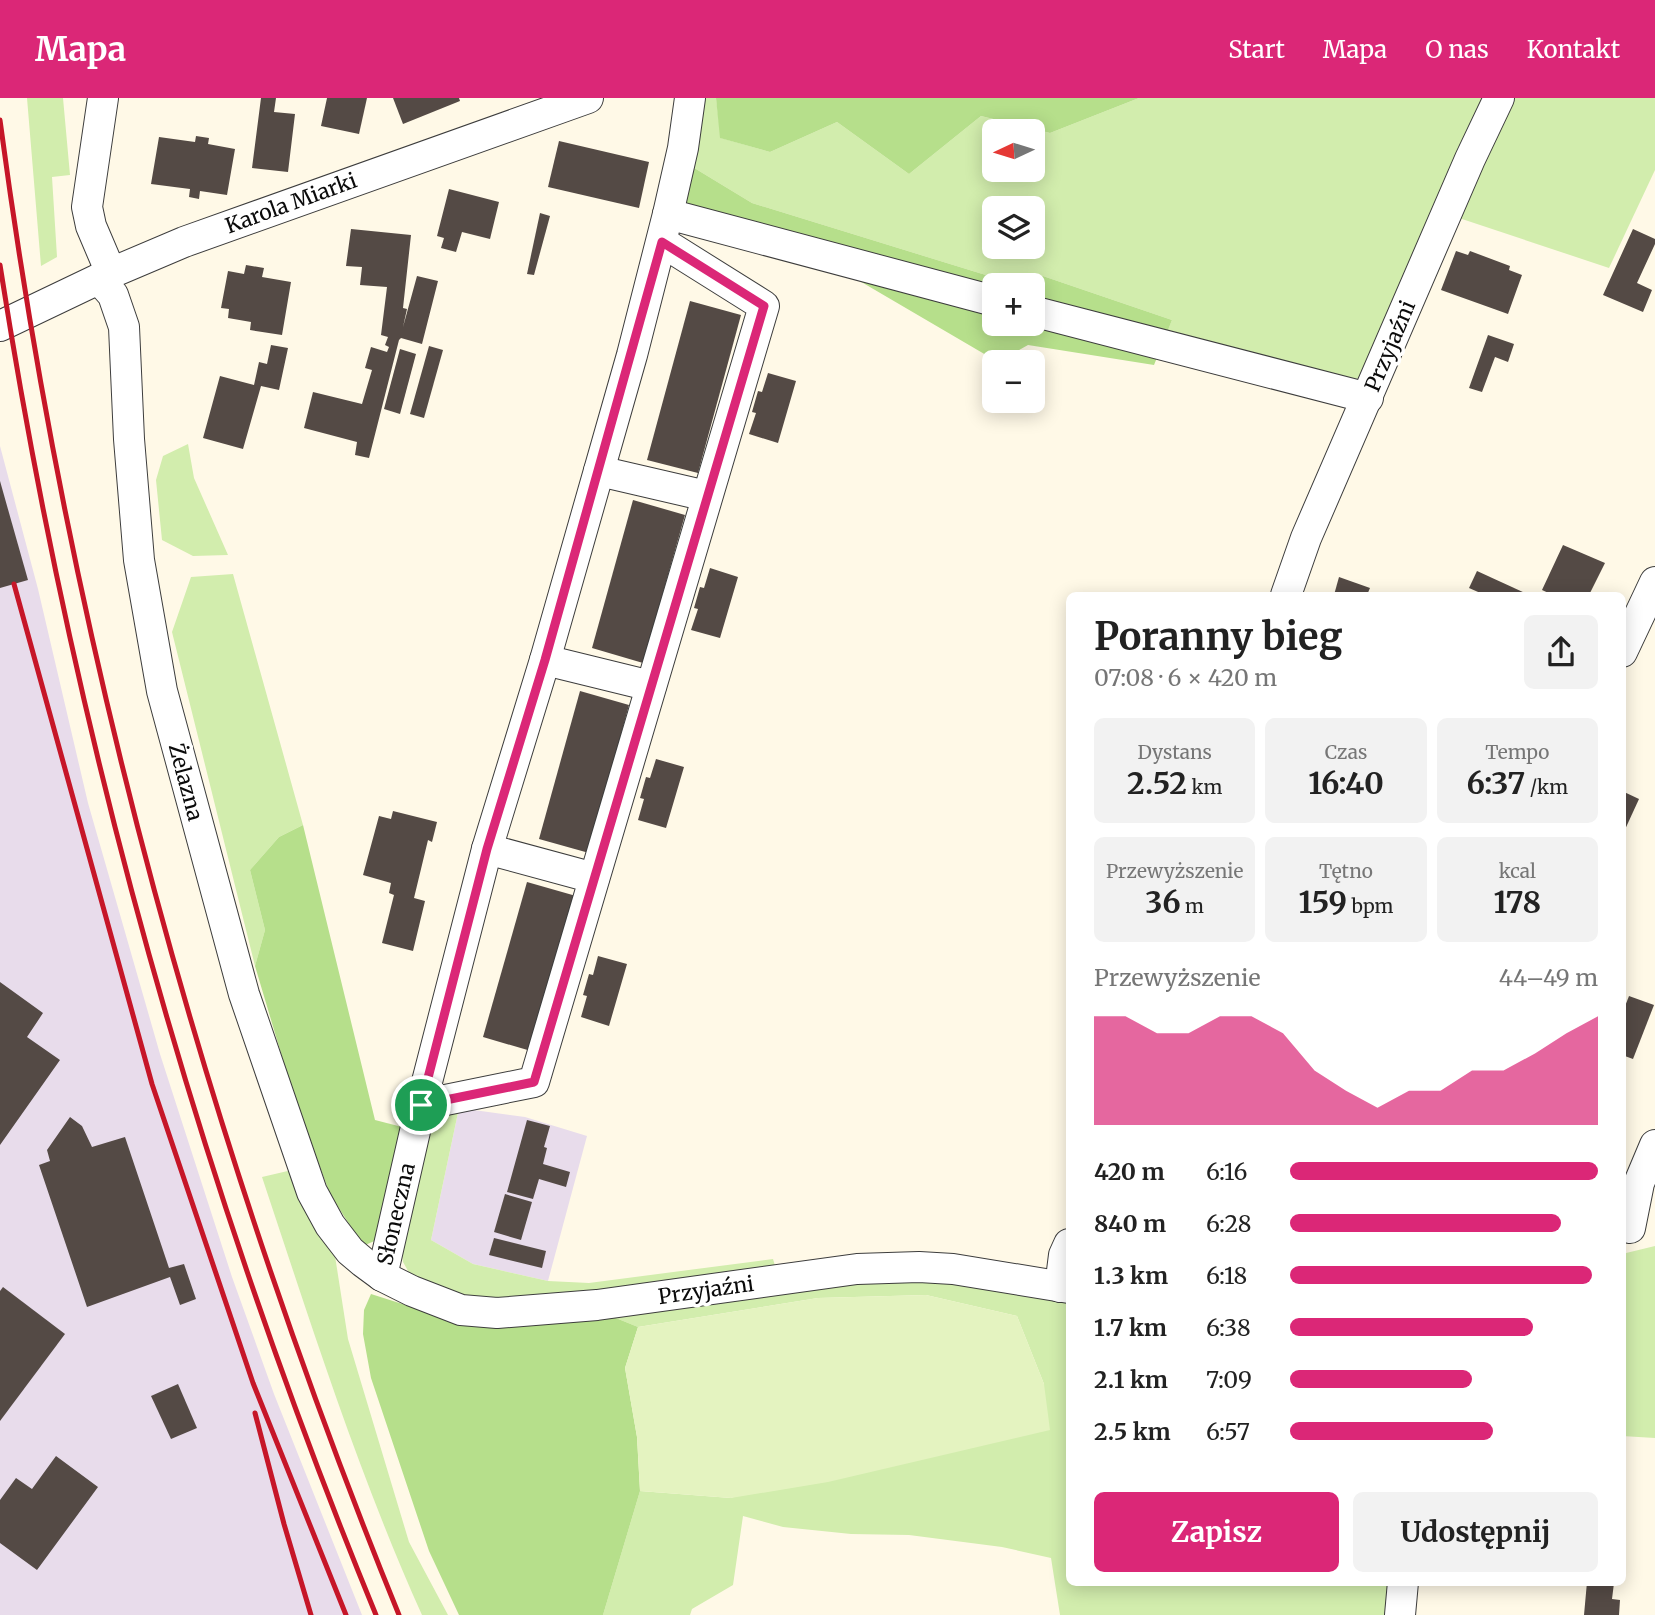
<!DOCTYPE html>
<html lang="pl">
<head>
<meta charset="utf-8">
<style>
	body { margin:0; font-family:Merriweather,serif; background:#f2f2f2; color:#222; height:100vh; display:flex; flex-direction:column; font-size:26px; white-space:nowrap }
	* { box-sizing:border-box; margin:0 }
	p { font-size:23px; color:#767676 }
	.icon { flex:none; width:38px; height:38px; fill:none; stroke:currentColor; stroke-width:2; stroke-linecap:round; stroke-linejoin:round }
	.map { position:relative; flex:1; overflow:hidden }
	.panel { position:absolute; left:1066px; top:494px; width:560px; height:994px; display:flex; flex-direction:column; background:#fff; border-radius:10px; box-shadow:0 4px 18px #0003 }
	.panel>* { flex:none }
	.needle { width:46px; rotate:266deg }
	.buttons { position:absolute; left:982px; top:21px; display:grid; gap:14px }
	.buttons a { display:grid; place-items:center; width:63px; height:63px; border-radius:10px; background:#fff; box-shadow:0 4px 18px #0003; font-size:35px }
	.pin { position:absolute; display:grid; place-items:center; width:60px; height:60px; color:#fff; margin:-30px; border:4px solid #fff; border-radius:50%; box-shadow:0 2px 7px #0007 }
	.round { display:grid; place-items:center; flex:none; width:74px; height:74px; border-radius:10px; background:#f2f2f2 }
	.head { display:flex; align-items:center; justify-content:space-between; height:119px; padding:0 28px }
	h1 { font-size:38px; font-weight:700; line-height:52px }
	.stats { display:grid; grid-template-columns:repeat(3,1fr); gap:10px; height:119px; padding:7px 28px }
	.stats div { display:grid; align-content:center; border-radius:10px; background:#f2f2f2; text-align:center }
	.stats b { font-size:30px; font-weight:700 }
	.stats small { font-size:19px; font-weight:400 }
	.stats p { font-size:19px }
	.chart { height:196px; padding:14px 28px }
	.chart p { display:flex; justify-content:space-between }
	.chart svg { width:100%; height:126px; margin-top:7px; fill:#db2777; opacity:.7 }
	.action { display:flex; gap:14px; margin-top:auto; padding:14px 28px }
	.action a { flex:1; height:80px; border-radius:10px; background:#db2777; color:#fff; font-size:28px; font-weight:700; line-height:80px; text-align:center }
	.action a+a { background:#f2f2f2; color:#222 }
	ul { padding:0 28px; list-style:none; font-size:23px }
	li { display:grid; grid-template-columns:112px 84px 1fr; align-items:center; height:52px }
	li i { height:18px; border-radius:9px; background:#db2777 }
	header { display:flex; align-items:center; gap:42px; box-sizing:border-box; height:98px; padding:0 35px; background:#db2777; color:#fff }
	header strong { font-size:33px }
	nav { display:flex; gap:38px; margin-inline-start:auto; font-size:24px }
	.map>svg:first-child { display:block }
	.industrial { fill:#e8dceb }
	.green { fill:#d2edad; fill-rule:evenodd }
	.forest { fill:#b6df8b; fill-rule:evenodd }
	.pitch { fill:#e4f3c0 }
	.building { fill:#544a45 }
	.lines { fill:none; stroke-linecap:round; stroke-linejoin:round }
	.minor-casing { stroke:#3d3d3d; stroke-width:32 }
	.minor { stroke:#fff; stroke-width:30 }
	.rail { stroke:#c61628; stroke-width:5 }
	.route-casing { stroke:#fff; stroke-width:14 }
	.route { stroke:#db2777; stroke-width:9 }
	.labels { text-anchor:middle; dominant-baseline:central; stroke-width:7; stroke-linejoin:round; paint-order:stroke }
	.street-label { font-size:21px; fill:#0a0a0a; stroke:#fff }
</style>
</head>
<body>
<header>
<strong>Mapa</strong>
<nav><a>Start</a><a>Mapa</a><a>O nas</a><a>Kontakt</a></nav>
</header>
<div class="map">
<svg width="1655" height="1517" viewBox="0 0 1655 1517">
	<rect width="100%" height="100%" fill="#fff9e7"/>
	<!-- industrial -->
	<g class="industrial">
		<polygon points="0,348 38,491 88,705 160,956 232,1179 274,1296 362,1517 0,1517"/>
		<polygon points="459,1010 525,1019 587,1038 548,1183 473,1166 431,1142"/>
	</g>
	<!-- green -->
	<g class="green">
		<polygon points="27,0 63,0 70,77 52,79 57,159 41,168"/>
		<path d="M705 0H716L721 40 770 54 837 24 909 76 981 18 1050 35 1139 0H1491L1375 260 1359 280 1341 285 1165 239 1172 222 1037 176 989 178 752 105 691 68ZM994 33H1032V72H994ZM994 110H1032V149H994Z"/>
		<polygon points="1508,0 1655,0 1655,72 1609,170 1459,120"/>
		<polygon points="188,346 194,380 228,457 193,458 162,442 156,382 163,358"/>
		<polygon points="233,476 303,727 279,739 250,772 265,832 255,868 172,534 191,479"/>
		<polygon points="459,1010 431,1142 473,1166 548,1183 589,1185 773,1161 776,1171 588,1196 476,1203 412,1180 403,1164 401,1151 428,1018"/>
		<path d="M292 1072 335 1158 348 1241 409 1444 448 1517H422C358 1375 311 1226 262 1079Z"/>
		<polygon points="1655,1148 1655,1340 1622,1338 1622,1156"/>
		<polygon points="856,1183 950,1183 1069,1202 1069,1484 1390,1484 1388,1517 1060,1517 1051,1460 1002,1449 909,1437 851,1436 783,1429 743,1418 733,1487 692,1511 690,1517 603,1517 640,1393 731,1400 1044,1286 1017,1218 926,1197 818,1200 638,1229 611,1218"/>
	</g>
	<!-- forest -->
	<g class="forest">
		<polygon points="716,0 1139,0 1050,35 981,18 909,76 837,24 770,54 720,40"/>
		<path d="M691 68 752 105 989 178 1037 176 1172 222 1154 267 1028 247 998 264 846 175 675 131ZM994 187H1032V226H994Z"/>
		<polygon points="303,727 375,1022 406,1030 379,1141 363,1148 330,1096 294,999 255,868 265,832 250,772 279,739"/>
		<polygon points="371,1196 459,1224 611,1218 638,1229 625,1270 637,1339 640,1393 603,1517 459,1517 429,1453 371,1280 363,1236 364,1212"/>
	</g>
	<!-- pitch -->
	<polygon class="pitch" points="926,1197 1017,1218 1044,1286 1050,1332 828,1384 731,1400 640,1393 637,1339 625,1270 638,1229 818,1200"/>
	<!-- building -->
	<g class="building">
		<polygon points="261,0 276,0 274,14 295,16 288,74 252,70"/>
		<polygon points="327,0 367,0 359,36 321,28"/>
		<polygon points="393,0 459,0 460,3 403,26"/>
		<polygon points="196,38 209,40 208,46 235,51 227,97 200,93 199,101 189,99 190,91 151,86 159,39 195,44"/>
		<polygon points="559,43 649,64 639,110 548,89"/>
		<polygon points="449,91 499,104 490,141 462,134 456,154 441,150 444,140 437,138"/>
		<polygon points="540,115 550,118 534,177 527,176"/>
		<polygon points="351,131 411,137 403,210 407,211 403,229 417,178 438,183 422,246 401,240 399,242 369,360 355,357 357,344 304,330 313,294 362,306 372,272 365,270 371,249 387,254 389,249 385,247 388,239 381,237 387,189 360,187 362,169 346,168"/>
		<polygon points="1633,131 1655,141 1655,146 1637,185 1652,192 1643,214 1603,197"/>
		<polygon points="1456,153 1468,157 1470,153 1510,168 1509,172 1522,177 1508,216 1441,192"/>
		<polygon points="246,167 264,170 262,179 291,184 282,237 250,232 251,224 228,220 229,211 221,210 228,173 244,176"/>
		<polygon points="690,203 741,217 698,375 647,362"/>
		<polygon points="1488,237 1514,246 1508,264 1495,259 1482,294 1469,290"/>
		<polygon points="271,247 288,250 279,292 261,288 243,351 203,340 220,278 254,287 259,264 267,266"/>
		<polygon points="429,248 443,252 424,320 410,316"/>
		<polygon points="400,251 416,256 400,316 384,311"/>
		<polygon points="768,275 796,283 778,345 749,336 756,315 752,314 758,293 762,294"/>
		<polygon points="0,383 28,482 0,490"/>
		<polygon points="633,402 685,417 643,565 592,550"/>
		<polygon points="1563,447 1605,465 1589,497 1553,497 1542,492"/>
		<polygon points="710,470 738,479 720,540 691,532 698,511 694,510 700,489 704,490"/>
		<polygon points="1477,473 1525,495 1524,497 1485,497 1469,490"/>
		<polygon points="1339,479 1370,490 1367,497 1334,497"/>
		<polygon points="580,593 629,607 589,755 539,741"/>
		<polygon points="656,661 684,669 666,730 638,722 644,701 640,700 646,679 650,680"/>
		<polygon points="1622,693 1639,701 1622,738"/>
		<polygon points="393,713 437,724 432,744 428,742 414,800 425,803 413,853 382,845 394,797 389,795 391,785 363,777 379,718 391,721"/>
		<polygon points="527,784 576,798 531,953 483,939"/>
		<polygon points="598,858 627,866 609,928 581,919 587,898 583,897 589,876 593,877"/>
		<polygon points="0,884 43,915 27,939 60,962 0,1047"/>
		<polygon points="1629,898 1654,907 1633,961 1622,957 1622,916"/>
		<polygon points="70,1019 82,1028 92,1049 125,1039 169,1170 184,1166 196,1201 180,1207 170,1179 87,1209 39,1067 50,1063 47,1052"/>
		<polygon points="527,1022 550,1028 544,1049 547,1050 543,1066 570,1074 566,1089 539,1081 533,1101 507,1094"/>
		<polygon points="505,1096 532,1104 521,1142 494,1134"/>
		<polygon points="494,1140 546,1153 542,1170 489,1157"/>
		<polygon points="3,1189 65,1236 0,1323 0,1193"/>
		<polygon points="178,1286 197,1330 171,1341 151,1298"/>
		<polygon points="56,1358 98,1389 37,1472 0,1445 0,1402 16,1380 32,1391"/>
		<polygon points="1587,1484 1614,1485 1612,1501 1620,1502 1619,1517 1584,1517"/>
	</g>
	<g class="lines">
		<!-- minor casing -->
		<g class="minor-casing">
			<g id="minor">
				<polyline points="103,0 87,109 91,128 111,175"/>
				<polyline points="668,116 994,203"/>
				<polyline points="99,181 113,197 124,229 129,341 139,462 162,593 244,896 312,1094 330,1127 350,1153 363,1164 382,1178 412,1193 461,1212 497,1215 597,1207 857,1171 919,1169 953,1171 1069,1190"/>
				<polyline points="1032,213 1368,300"/>
				<polyline points="0,228 111,175 184,144 588,0"/>
				<polyline points="599,373 707,398"/>
				<polyline points="1286,497 1306,440 1470,61 1499,0"/>
				<polyline points="1622,554 1655,484"/>
				<polyline points="545,562 651,588"/>
				<polyline points="487,751 594,780"/>
				<polyline points="421,1007 534,984 764,208 662,144"/>
				<polyline points="1630,1130 1639,1085 1655,1047"/>
				<polyline points="382,1178 421,1007 487,751 545,562 632,257 668,116 683,50 690,0"/>
				<polyline points="1060,1189 1064,1157 1069,1146"/>
				<polyline points="1400,1517 1403,1484"/>
			</g>
		</g>
		<!-- minor -->
		<use href="#minor" class="minor"/>
		<!-- rail -->
		<g class="rail">
			<path d="M0 22C68 535 204 1038 399 1517"/>
			<path d="M0 167C72 629 198 1084 376 1517"/>
			<polyline points="14,486 152,986 253,1285 346,1517"/>
			<polyline points="255,1315 284,1426 311,1517"/>
		</g>
	</g>
	<g class="lines">
		<!-- route casing -->
		<g class="route-casing">
			<polygon id="route" points="662,144 764,208 534,984 421,1007 487,751 545,562"/>
		</g>
		<!-- route -->
		<use href="#route" class="route"/>
	</g>
	<g class="labels">
		<!-- street labels -->
		<g class="street-label">
			<text transform="translate(291 105) rotate(-20)">Karola Miarki</text>
			<text transform="translate(1390 248) rotate(-67)">Przyjaźni</text>
			<text transform="translate(186 684) rotate(75)">Żelazna</text>
			<text transform="translate(396 1116) rotate(-77)">Słoneczna</text>
			<text transform="translate(706 1192) rotate(-8)">Przyjaźni</text>
		</g>
	</g>
</svg>
<div class="buttons">
<a><svg class="needle" viewBox="-14 -14 28 28"><path d="M0-13l5 13h-10z" fill="#e53935"/><path d="M0 13l5-13h-10z" fill="#767676"/></svg></a>
<a><svg class="icon" aria-label="layers" viewBox="0 0 24 24"><path d="M12 4l9 5-9 5-9-5zM3 14l9 5 9-5"/></svg></a>
<a>+</a>
<a>−</a>
</div>
<div class="pin" style="left:421px;top:1007px;background:#1e9e55"><svg class="icon" aria-label="arrive" viewBox="0 0 24 24"><path d="M6 21V4h12l-3 4 3 4H6"/></svg></div>
<section class="panel">
<div class="head"><div><h1>Poranny bieg</h1><p>07:08 · 6 × 420 m</p></div><a class="round"><svg class="icon" aria-label="share" viewBox="0 0 24 24"><path d="M12 15V3M7 8l5-5 5 5M5 13v7h14v-7"/></svg></a></div>
<div class="stats">
<div><p>Dystans</p><b>2.52<small> km</small></b></div>
<div><p>Czas</p><b>16:40</b></div>
<div><p>Tempo</p><b>6:37<small> /km</small></b></div>
</div>
<div class="stats">
<div><p>Przewyższenie</p><b>36<small> m</small></b></div>
<div><p>Tętno</p><b>159<small> bpm</small></b></div>
<div><p>kcal</p><b>178</b></div>
</div>
<div class="chart"><p><span>Przewyższenie</span>44–49 m</p>
<svg viewBox="0 0 160 44" preserveAspectRatio="none"><path d="M0 44V6L10 6L20 12L30 12L40 6L50 6L60 12L70 25L80 32L90 38L100 32L110 32L120 25L130 25L140 19L150 12L160 6V44z"/></svg>
</div>
<ul>
<li><b>420 m</b>6:16<i style="width:100%"></i></li>
<li><b>840 m</b>6:28<i style="width:88%"></i></li>
<li><b>1.3 km</b>6:18<i style="width:98%"></i></li>
<li><b>1.7 km</b>6:38<i style="width:79%"></i></li>
<li><b>2.1 km</b>7:09<i style="width:59%"></i></li>
<li><b>2.5 km</b>6:57<i style="width:66%"></i></li>
</ul>
<div class="action"><a>Zapisz</a><a>Udostępnij</a></div>
</section>
</div>
</body>
</html>
